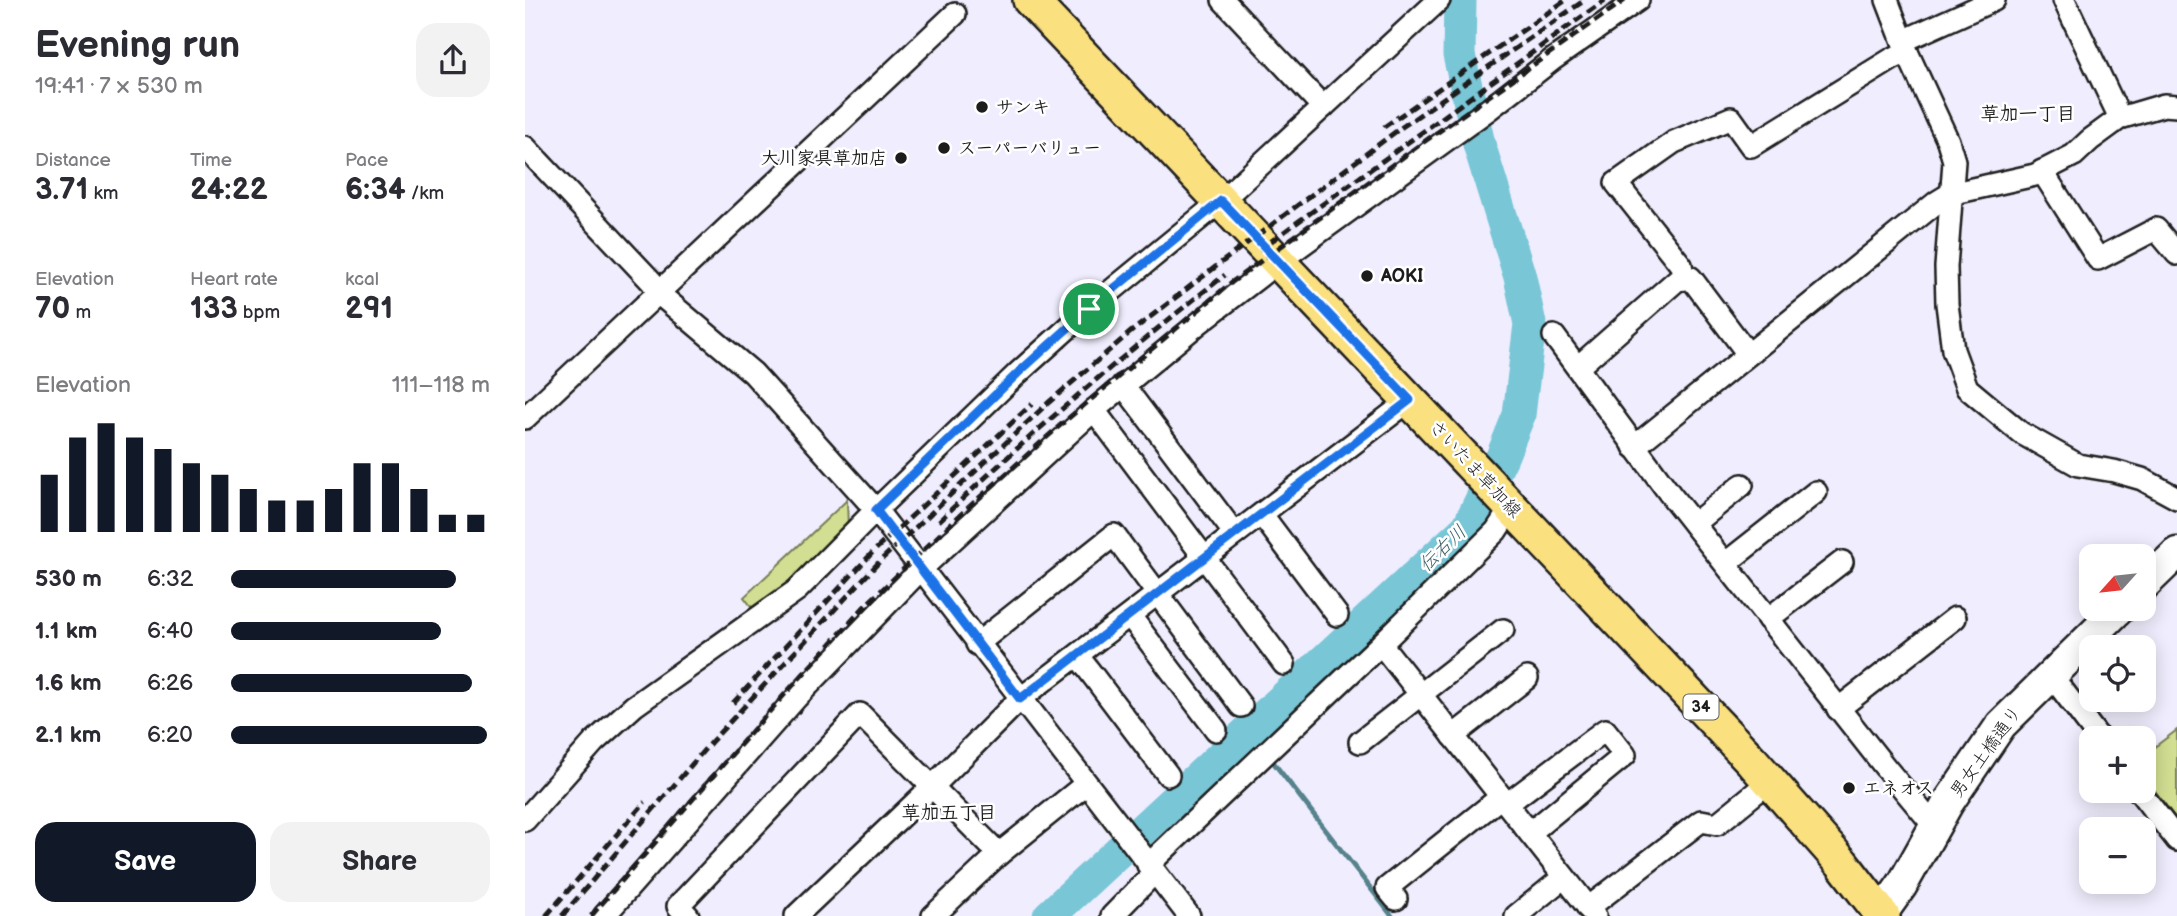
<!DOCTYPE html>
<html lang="en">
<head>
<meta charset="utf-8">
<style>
	body { margin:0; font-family:"Balsamiq Sans","Klee One",sans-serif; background:#f2f2f3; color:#2b2b33; height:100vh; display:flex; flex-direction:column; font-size:26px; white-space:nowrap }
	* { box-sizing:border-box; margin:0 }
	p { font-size:23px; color:#7c7c81 }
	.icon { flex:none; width:38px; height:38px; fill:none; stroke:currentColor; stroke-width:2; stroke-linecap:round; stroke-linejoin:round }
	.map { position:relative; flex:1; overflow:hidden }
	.sheet { display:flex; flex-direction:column; background:#fff; width:525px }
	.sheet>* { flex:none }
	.needle { width:46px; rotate:243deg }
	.tools { position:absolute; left:1554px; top:544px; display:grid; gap:14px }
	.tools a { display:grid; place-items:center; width:77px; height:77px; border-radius:14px; background:#fff; box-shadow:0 4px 18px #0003; font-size:35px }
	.pin { position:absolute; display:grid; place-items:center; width:60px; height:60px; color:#fff; margin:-30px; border:4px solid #fff; border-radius:50%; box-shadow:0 2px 7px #0007 }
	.round { display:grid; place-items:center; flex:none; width:74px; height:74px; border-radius:21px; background:#f2f2f3 }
	.overview { display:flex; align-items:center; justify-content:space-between; height:119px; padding:0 35px }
	h1 { font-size:38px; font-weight:600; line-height:52px }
	.figures { display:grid; grid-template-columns:repeat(3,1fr); gap:10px; height:119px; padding:7px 35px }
	.figures div { display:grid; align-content:center }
	.figures b { font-size:30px; font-weight:600 }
	.figures small { font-size:19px; font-weight:400 }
	.figures p { font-size:19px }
	.chart { height:196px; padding:14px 35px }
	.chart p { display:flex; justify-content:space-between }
	.chart svg { width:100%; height:126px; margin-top:7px; stroke:#111827; stroke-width:6 }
	.button { display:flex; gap:14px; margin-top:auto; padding:14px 35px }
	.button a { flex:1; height:80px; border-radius:21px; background:#111827; color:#fff; font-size:28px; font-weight:600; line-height:80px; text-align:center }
	.button a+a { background:#f2f2f3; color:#2b2b33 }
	ul { padding:0 35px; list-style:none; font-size:23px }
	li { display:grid; grid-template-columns:112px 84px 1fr; align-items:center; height:52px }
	li i { height:18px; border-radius:9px; background:#111827 }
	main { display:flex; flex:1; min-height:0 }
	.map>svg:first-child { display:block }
	.green { fill:#d2de91; stroke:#777d56; stroke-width:2 }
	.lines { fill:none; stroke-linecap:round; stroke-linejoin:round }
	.stream { stroke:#54828c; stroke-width:5 }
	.river { stroke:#79c6d7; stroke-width:33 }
	.street-casing { stroke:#1c1c1c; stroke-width:26 }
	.secondary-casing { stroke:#1c1c1c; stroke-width:35 }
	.primary-casing { stroke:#1c1c1c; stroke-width:38 }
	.street { stroke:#fff; stroke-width:21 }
	.secondary { stroke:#fff; stroke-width:30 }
	.primary { stroke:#fbe080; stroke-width:33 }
	.rail { stroke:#1c1c1c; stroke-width:5; stroke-dasharray:10 5; stroke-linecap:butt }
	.route-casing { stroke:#fff; stroke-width:14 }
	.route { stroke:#1a73e8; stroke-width:9 }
	.poi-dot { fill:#1c1c1c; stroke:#fff; stroke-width:2.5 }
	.labels { text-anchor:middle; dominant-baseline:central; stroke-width:5; stroke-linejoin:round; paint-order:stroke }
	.shield { fill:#fff; stroke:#606060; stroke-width:2 }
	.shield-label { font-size:16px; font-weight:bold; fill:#1c1c1c }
	.poi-label { font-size:18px; font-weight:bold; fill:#1c1c1c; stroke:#fff; text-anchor:start }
	.street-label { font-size:18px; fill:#1c1c1c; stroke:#fff }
	.neighbourhood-label { font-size:19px; font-weight:bold; fill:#1c1c1c; stroke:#fff }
	.water-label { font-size:19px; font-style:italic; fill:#416067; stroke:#fff }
</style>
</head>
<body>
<main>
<section class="sheet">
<div class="overview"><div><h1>Evening run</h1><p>19:41 · 7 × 530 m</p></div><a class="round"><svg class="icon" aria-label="share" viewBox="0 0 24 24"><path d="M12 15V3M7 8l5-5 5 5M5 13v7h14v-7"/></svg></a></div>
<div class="figures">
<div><p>Distance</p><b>3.71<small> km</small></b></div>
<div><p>Time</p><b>24:22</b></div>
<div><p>Pace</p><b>6:34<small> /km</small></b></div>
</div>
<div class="figures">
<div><p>Elevation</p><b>70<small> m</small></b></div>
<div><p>Heart rate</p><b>133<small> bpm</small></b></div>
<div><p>kcal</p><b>291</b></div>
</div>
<div class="chart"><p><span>Elevation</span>111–118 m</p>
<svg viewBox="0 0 160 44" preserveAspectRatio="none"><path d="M5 44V24M15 44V11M25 44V6M35 44V11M45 44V15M55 44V20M65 44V24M75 44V29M85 44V33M95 44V33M105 44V29M115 44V20M125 44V20M135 44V29M145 44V38M155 44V38"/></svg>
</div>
<ul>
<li><b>530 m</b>6:32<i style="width:87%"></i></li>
<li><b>1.1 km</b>6:40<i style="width:81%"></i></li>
<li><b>1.6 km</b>6:26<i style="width:93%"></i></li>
<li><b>2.1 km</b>6:20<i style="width:99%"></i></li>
</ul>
<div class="button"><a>Save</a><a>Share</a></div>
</section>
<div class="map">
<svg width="1652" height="916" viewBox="0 0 1652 916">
	<rect width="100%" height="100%" fill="#f0eefe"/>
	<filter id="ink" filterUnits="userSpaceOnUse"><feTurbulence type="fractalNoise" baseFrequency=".0143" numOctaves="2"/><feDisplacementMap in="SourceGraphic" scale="14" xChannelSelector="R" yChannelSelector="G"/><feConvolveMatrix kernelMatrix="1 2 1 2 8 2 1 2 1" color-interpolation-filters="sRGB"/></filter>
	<g filter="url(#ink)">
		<!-- green -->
		<g class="green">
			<path d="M322 500 323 528C297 554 262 595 229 610L219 597Z"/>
			<polygon points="1652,730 1652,820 1619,776 1619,755"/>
		</g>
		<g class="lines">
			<!-- stream -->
			<g class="stream">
				<polyline points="724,730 739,750"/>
				<polyline points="745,758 867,916"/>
			</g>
			<!-- river -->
			<polyline class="river" points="524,916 943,527 977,457 994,415 1005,324 995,277 954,144 934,55 935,0"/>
			<!-- street casing -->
			<g class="street-casing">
				<g id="street">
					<polyline points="698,0 798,107"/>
					<polyline points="1362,0 1382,52 1423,141 1429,161 1421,267 1422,304 1428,350 1442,388 1496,433 1553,465 1589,471 1617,479 1652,498"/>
					<polyline points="1539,0 1595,118"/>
					<polyline points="1378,41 1469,0"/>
					<polyline points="0,147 127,282 133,293 228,373 351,510 664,916"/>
					<polyline points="1517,171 1573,259 1631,229 1652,254"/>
					<polyline points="1159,279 1156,265 1091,183 1149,142 1206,118 1226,146 1367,59 1382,52"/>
					<polyline points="1029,336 1145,494 1360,767 1410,827"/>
					<polyline points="1053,367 1152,280 1166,278 1223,354"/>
					<polyline points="598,385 710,534"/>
					<polyline points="569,410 759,664"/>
					<polyline points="0,418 430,14"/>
					<polyline points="1109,447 1412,202 1425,194 1510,175 1549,155 1565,140 1595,118 1639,105 1652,106"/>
					<polyline points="737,515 812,615"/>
					<polyline points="1169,524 1217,485"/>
					<polyline points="1201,563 1291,492"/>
					<polyline points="605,616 691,730"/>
					<polyline points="1243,619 1317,562"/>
					<polyline points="452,644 589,535 716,706"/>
					<polyline points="856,644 971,531 986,508"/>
					<polyline points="553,656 643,775"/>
					<polyline points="1526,675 1574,738"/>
					<polyline points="1313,709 1430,618"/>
					<polyline points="928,736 1002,678"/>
					<polyline points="835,742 978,630"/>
					<polyline points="1614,791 1652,840"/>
					<polyline points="982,804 1080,730 1100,755 1005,833"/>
					<polyline points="0,820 69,742 109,706 272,590 351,510 493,373 564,309 696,201 914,0"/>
					<polyline points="623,865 856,644 1070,916"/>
					<polyline points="871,899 862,888 976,797"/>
					<polyline points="1063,908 1176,821 1192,824 1245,781"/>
					<polyline points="79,916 271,698 396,569 569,410 674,323 753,262 964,109 1027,60 1113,0"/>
					<polyline points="163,916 153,906 335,714 474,854"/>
					<polyline points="271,916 408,786 495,699 885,400"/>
					<polyline points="408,916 474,854 561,784"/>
					<polyline points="587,916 629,873"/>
					<polyline points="991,916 1039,877"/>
				</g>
			</g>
			<!-- secondary casing -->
			<g class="secondary-casing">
				<g id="secondary">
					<polyline points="1619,585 1652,553"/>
					<polyline points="1355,916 1377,885 1423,803 1476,725 1594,609"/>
				</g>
			</g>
			<!-- primary casing -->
			<g class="primary-casing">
				<polyline id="primary" points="505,0 1227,761 1317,863 1358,916"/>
			</g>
			<!-- street -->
			<use href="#street" class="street"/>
			<!-- secondary -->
			<use href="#secondary" class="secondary"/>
			<!-- primary -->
			<use href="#primary" class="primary"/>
			<!-- rail -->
			<g class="rail">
				<polyline points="859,127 1041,0"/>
				<polyline points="734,250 1080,0"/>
				<path d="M414 521C505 434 601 352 700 275"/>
				<polyline points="208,703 348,552 507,404"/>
				<polyline points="21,916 120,802"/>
				<polyline points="37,916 186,742 356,560 523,403 607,331 693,265 877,127 1060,0"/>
				<polyline points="66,916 242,714 340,606 434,516 540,421 707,282 893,146 1100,0"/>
			</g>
		</g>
	</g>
	<g class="lines" filter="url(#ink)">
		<!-- route casing -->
		<g class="route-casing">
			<polygon id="route" points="696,201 885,400 495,699 351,510 493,373 564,309"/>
		</g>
		<!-- route -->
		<use href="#route" class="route"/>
	</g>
	<!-- markers -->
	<g class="poi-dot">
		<circle cx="457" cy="107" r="7"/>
		<circle cx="419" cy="148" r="7"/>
		<circle cx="376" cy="158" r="7"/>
		<circle cx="842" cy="276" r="7"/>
		<circle cx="1324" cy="788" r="7"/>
	</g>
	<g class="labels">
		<!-- shield labels -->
		<rect class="shield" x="1158.5" y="694.5" width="35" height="25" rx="5"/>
		<g class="shield-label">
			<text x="1176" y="707">34</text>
		</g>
		<!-- poi labels -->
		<g class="poi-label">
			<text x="471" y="107">サンキ</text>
			<text x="433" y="148">スーパーバリュー</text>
			<text x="362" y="158" text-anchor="end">大川家具草加店</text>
			<text x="856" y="276">AOKI</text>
			<text x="1338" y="788">エネオス</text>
		</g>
		<!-- street labels -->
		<g class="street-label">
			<text transform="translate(950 469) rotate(47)">さいたま草加線</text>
			<text transform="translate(1461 752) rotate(-54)">男女土橋通り</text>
		</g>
		<!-- neighbourhood labels -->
		<g class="neighbourhood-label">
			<text x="1503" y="114">草加一丁目</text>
			<text x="424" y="813">草加五丁目</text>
		</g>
		<!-- water labels -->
		<g class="water-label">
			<text transform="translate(918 549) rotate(-44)">伝右川</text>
		</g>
	</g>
</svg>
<div class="tools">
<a><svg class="needle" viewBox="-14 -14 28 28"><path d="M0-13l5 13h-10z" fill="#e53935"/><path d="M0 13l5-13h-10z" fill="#7c7c81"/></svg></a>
<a><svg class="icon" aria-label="locate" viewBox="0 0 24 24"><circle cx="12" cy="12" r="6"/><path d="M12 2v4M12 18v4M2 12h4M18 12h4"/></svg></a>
<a>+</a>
<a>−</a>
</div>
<div class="pin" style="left:564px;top:309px;background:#1e9e55"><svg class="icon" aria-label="arrive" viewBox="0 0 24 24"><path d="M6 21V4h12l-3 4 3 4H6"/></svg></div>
</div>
</main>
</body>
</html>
